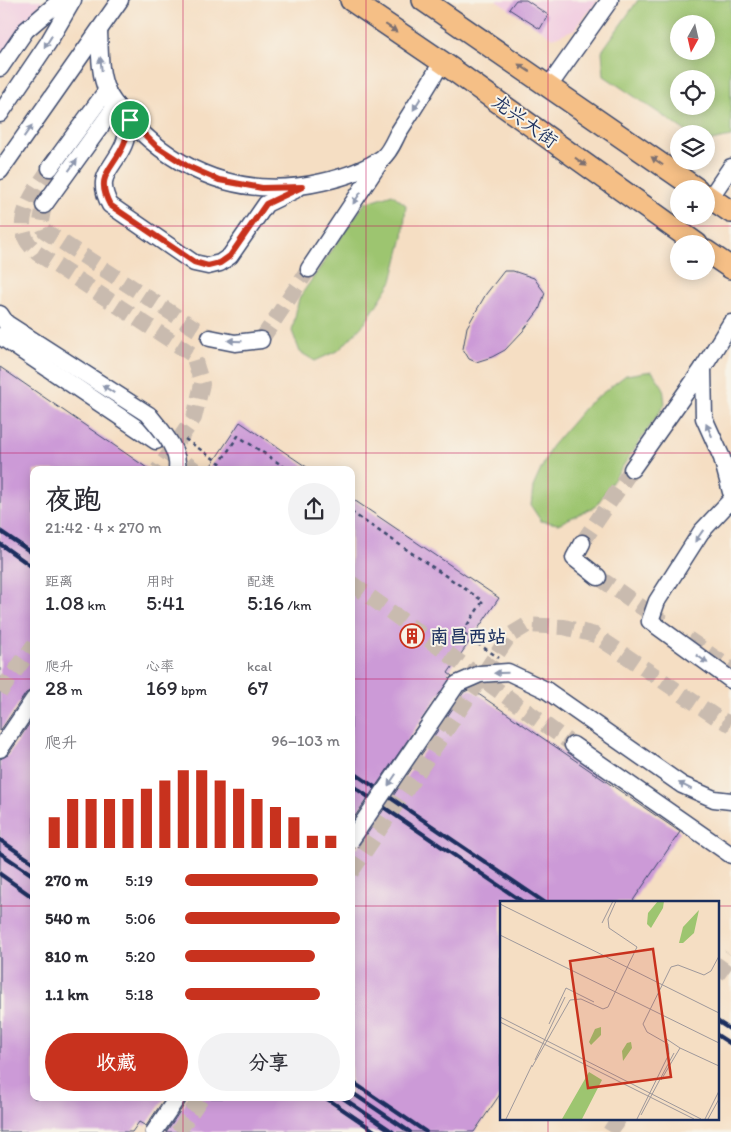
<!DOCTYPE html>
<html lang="zh">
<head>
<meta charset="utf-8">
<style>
	body { margin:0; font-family:Itim,"LXGW WenKai TC",sans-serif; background:#f2f2f3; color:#2b2b33; height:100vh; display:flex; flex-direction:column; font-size:19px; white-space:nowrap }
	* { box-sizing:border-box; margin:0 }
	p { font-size:16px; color:#7c7c81 }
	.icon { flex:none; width:28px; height:28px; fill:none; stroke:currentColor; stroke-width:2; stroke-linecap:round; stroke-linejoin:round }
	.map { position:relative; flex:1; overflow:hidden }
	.drawer { position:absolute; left:30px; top:466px; width:325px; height:635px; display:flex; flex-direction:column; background:#fff; border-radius:10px; box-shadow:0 2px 12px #0003 }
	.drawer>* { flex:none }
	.needle { width:32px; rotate:188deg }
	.controls { position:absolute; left:670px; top:15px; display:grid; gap:10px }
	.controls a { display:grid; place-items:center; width:45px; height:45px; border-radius:50%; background:#fff; box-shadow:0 2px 12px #0003; font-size:25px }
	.pin { position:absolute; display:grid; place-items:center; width:42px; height:42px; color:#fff; margin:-21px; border:2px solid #fff; border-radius:50%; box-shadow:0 1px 5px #0007 }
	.round { display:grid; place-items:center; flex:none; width:52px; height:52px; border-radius:26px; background:#f2f2f3 }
	.headline { display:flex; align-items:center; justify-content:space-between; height:85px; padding:0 15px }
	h1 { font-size:28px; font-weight:600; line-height:38px }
	.figures { display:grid; grid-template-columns:repeat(3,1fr); gap:8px; height:85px; padding:5px 15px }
	.figures div { display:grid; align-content:center }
	.figures b { font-size:21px; font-weight:600 }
	.figures small { font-size:14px; font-weight:400 }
	.figures p { font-size:14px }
	.chart { height:140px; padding:10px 15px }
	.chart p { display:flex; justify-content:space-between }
	.chart svg { width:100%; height:90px; margin-top:5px; stroke:#c8321e; stroke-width:6 }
	.button { display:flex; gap:10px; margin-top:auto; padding:10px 15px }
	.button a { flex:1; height:58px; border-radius:30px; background:#c8321e; color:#fff; font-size:20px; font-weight:600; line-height:58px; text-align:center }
	.button a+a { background:#f2f2f3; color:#2b2b33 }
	ul { padding:0 15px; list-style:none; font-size:16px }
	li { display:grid; grid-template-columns:80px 60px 1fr; align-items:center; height:38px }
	li i { height:12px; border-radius:6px; background:#c8321e }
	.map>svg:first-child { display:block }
	.built { fill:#f2cfe1 }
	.green { fill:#9dc570; stroke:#5c7a67; fill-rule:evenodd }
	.building { fill:#cc9ad7 }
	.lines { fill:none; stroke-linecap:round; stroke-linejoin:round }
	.minor-tunnel { stroke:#c9bbaf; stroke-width:16; stroke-dasharray:16 8; stroke-linecap:butt }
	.minor-casing { stroke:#3c496d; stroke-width:19 }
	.major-casing { stroke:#3c496d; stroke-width:24 }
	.path { stroke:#3c496d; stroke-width:2.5; stroke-dasharray:4 4; stroke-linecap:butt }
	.minor { stroke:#fff; stroke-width:16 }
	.major { stroke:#f5bf86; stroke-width:21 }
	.rail { stroke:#1b2f5e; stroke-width:4 }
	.minor-bridge-casing { stroke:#3c496d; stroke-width:19; stroke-linecap:butt }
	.minor-bridge { stroke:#fff; stroke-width:16 }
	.oneway { fill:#7d7070 }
	.oneway2 { fill:#8d97ae }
	.route-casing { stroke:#fff; stroke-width:10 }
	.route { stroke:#c8321e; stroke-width:6 }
	.grid { fill:none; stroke:#c2185b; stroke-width:1; stroke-opacity:0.55 }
	.labels { text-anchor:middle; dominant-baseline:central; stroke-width:4; stroke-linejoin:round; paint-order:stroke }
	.street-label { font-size:19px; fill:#1b2f5e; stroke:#f7f3e8 }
	.poi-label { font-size:19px; font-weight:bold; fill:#1b2f5e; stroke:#f7f3e8; text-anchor:start }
	.inset-road { fill:none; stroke:#9e989b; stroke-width:1 }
	.view { fill:#c8321e; fill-opacity:0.15; stroke:#c8321e; stroke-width:2.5 }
	.inset-edge { fill:none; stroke:#1b2f5e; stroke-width:2.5 }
</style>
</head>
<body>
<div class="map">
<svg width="731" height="1132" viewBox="0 0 731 1132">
	<rect width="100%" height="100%" fill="#f7f3e8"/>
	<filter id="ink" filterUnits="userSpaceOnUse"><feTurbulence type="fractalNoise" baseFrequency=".02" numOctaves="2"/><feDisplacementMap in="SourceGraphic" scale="10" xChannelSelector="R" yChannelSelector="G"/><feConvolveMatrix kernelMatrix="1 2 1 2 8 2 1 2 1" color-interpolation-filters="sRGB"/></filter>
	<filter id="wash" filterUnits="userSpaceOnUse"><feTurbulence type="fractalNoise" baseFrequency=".0096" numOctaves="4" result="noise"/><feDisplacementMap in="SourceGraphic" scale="20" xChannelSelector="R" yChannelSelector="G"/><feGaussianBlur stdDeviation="1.12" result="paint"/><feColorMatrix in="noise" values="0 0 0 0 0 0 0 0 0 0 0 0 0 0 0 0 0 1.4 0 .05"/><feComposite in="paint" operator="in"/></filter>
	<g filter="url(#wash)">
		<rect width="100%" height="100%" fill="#f5dec3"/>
		<!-- built -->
		<g class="built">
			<polygon points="0,0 43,0 0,60"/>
			<polygon points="496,0 598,0 575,29 553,38"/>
		</g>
		<!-- green -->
		<g class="green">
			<path d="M638 0H731V137L706 142V134H690L604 76 602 51ZM679 24H706V51H679ZM679 79H706V106H679Z"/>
			<polygon points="392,194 406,205 403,237 392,281 365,323 339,350 315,361 300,352 292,331 299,298 365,203"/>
			<polygon points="652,371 663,387 665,404 596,506 558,524 541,521 531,506 533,487 551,447 587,405 626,375"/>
		</g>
		<g id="blocks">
			<!-- building -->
			<g class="building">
				<polygon points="516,0 526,0 548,15 540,29 509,9"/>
				<polygon points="504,271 513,271 534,278 545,293 539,310 523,331 505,350 492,357 476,362 469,359 463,349 467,327 486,294"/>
				<polygon points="0,367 150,470 34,470 34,689 26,693 0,731"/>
				<polygon points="240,422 311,470 208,470"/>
				<polygon points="351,498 499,598 448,673 452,676 351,822"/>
				<polygon points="471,689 680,832 632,902 501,902 501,1093 474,1132 166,1132 185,1104 187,1098 351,1098 351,850 359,846 464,692"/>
				<polygon points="34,717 34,1098 165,1098 146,1126 139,1122 132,1132 0,1132 0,759 8,755"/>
			</g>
		</g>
	</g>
	<g filter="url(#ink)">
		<use href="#blocks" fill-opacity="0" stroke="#3c496d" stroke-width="1"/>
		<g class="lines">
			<!-- minor-tunnel -->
			<g class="minor-tunnel">
				<path d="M50 168C38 187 13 217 27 241 29 245 34 249 37 253L193 355 202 384 194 418 158 470"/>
				<polyline points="44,205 41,221 45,231 210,338"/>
				<polyline points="261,340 309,269"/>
				<polyline points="167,449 195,470"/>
				<polyline points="582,543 632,469"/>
				<polyline points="598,577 663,622"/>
				<polyline points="351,583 573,745"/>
				<polyline points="688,639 731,669"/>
				<polyline points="0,692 34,645"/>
				<polyline points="351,872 509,636 527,625 564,627 595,635 719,719 731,724"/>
				<polyline points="717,975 731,955"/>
				<polyline points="178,1132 201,1098"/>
				<polyline points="610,1132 619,1118"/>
			</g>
			<!-- minor casing -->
			<g class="minor-casing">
				<g id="minor">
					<path d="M99 31C100 51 99 73 107 91 115 107 129 120 141 132 192 180 254 198 322 182 344 177 363 171 382 158 389 153 394 141 398 133 413 110 428 86 442 62"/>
					<polyline points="0,68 26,30 61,0"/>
					<polyline points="549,86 610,0"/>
					<polyline points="0,114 48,43 73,0"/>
					<path d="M129 120C128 128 127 137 124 144 113 170 94 175 110 205L194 263 208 266 220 263 230 256 266 204 295 190"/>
					<polyline points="50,168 107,90"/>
					<polyline points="0,171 120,0"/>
					<polyline points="710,198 731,167"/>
					<polyline points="44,205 116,105"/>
					<polyline points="309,269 382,159"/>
					<polyline points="0,314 6,323 149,415"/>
					<polyline points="731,323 703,368 704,418 722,458 731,492"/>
					<polyline points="0,336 156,441"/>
					<polyline points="210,338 235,343 261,340"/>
					<polyline points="632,469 703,368"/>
					<polyline points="731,500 701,532 657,601 650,621 731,680"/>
					<polyline points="582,543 574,558 598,577"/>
					<polyline points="546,690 682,785 714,799 731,801"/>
					<polyline points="573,745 731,855"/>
					<polyline points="0,749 34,699"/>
					<polyline points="154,1132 177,1098"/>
				</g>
			</g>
			<!-- major casing -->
			<g class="major-casing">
				<g id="major">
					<polyline points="351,0 442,62 697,244"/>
					<polyline points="423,0 697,189"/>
					<polyline points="706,195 731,212"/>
					<polyline points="706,251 731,268"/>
				</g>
			</g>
			<!-- path -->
			<g class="path">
				<polyline points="185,439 220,463 238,436 289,470"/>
				<polyline points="351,512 483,601 462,633 499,658"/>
			</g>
			<!-- minor -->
			<use href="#minor" class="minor"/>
			<!-- major -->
			<use href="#major" class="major"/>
			<!-- rail -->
			<g class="rail">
				<polyline points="0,531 34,554"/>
				<polyline points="0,544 34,568"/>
				<polyline points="351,771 544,902"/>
				<polyline points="351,785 523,902"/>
				<polyline points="0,840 34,863"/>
				<polyline points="0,853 34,876"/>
				<polyline points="0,874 34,898"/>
				<polyline points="717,1021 731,1030"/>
				<polyline points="717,1035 731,1044"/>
				<polyline points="351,1081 426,1132"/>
				<polyline points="351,1092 410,1132"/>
				<polyline points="326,1098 376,1132"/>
				<polyline points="343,1098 393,1132"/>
			</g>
			<!-- minor-bridge casing -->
			<g class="minor-bridge-casing">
				<g id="minor-bridge">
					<path d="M149 415C161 430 180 449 177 470"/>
					<polyline points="351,840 457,684 480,674 508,672 546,690"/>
				</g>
			</g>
			<!-- minor-bridge -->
			<use href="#minor-bridge" class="minor-bridge"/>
		</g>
		<!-- one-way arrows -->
		<defs><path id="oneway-solid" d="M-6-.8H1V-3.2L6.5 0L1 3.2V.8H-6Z" transform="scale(1.25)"/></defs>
		<g class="oneway">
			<use href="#oneway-solid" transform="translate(391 28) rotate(34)"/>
			<use href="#oneway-solid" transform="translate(524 68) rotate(-146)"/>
			<use href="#oneway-solid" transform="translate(657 161) rotate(-145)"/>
			<use href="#oneway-solid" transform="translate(581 162) rotate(36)"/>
		</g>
		<g class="oneway2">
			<use href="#oneway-solid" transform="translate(48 42) rotate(122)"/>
			<use href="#oneway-solid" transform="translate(101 64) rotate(-96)"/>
			<use href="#oneway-solid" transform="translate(417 104) rotate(122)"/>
			<use href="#oneway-solid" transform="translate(28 131) rotate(-55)"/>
			<use href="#oneway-solid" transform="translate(73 165) rotate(-54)"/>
			<use href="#oneway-solid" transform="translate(357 198) rotate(124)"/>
			<use href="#oneway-solid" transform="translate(235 341) rotate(-178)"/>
			<use href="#oneway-solid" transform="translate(108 389) rotate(-147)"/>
			<use href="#oneway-solid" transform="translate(709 430) rotate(-115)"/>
			<use href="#oneway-solid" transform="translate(699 536) rotate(125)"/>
			<use href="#oneway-solid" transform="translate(702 659) rotate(36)"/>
			<use href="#oneway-solid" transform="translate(501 673) rotate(179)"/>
			<use href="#oneway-solid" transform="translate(392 780) rotate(124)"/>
			<use href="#oneway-solid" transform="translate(685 786) rotate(-153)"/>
		</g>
	</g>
	<g class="lines" filter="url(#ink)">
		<!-- route casing -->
		<g class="route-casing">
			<path id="route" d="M130 120 156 146 187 166 219 180 262 188 302 187 266 204 230 256 220 263 208 266 194 262 110 205C94 175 113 170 124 144 127 137 128 128 130 120Z"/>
		</g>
		<!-- route -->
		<use href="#route" class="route"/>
	</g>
	<!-- grid -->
	<path class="grid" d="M183 0V470M366 0V1132M548 0V902M0 226H731M0 453H731M0 679H34M351 679H731M0 906H34M351 906H501M717 906H731M183 1098V1132M548 1118V1132"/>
	<!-- icons -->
	<defs>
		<g id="building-ring" transform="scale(1.25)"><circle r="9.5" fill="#f7f3e8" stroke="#c8321e" stroke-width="1.5"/><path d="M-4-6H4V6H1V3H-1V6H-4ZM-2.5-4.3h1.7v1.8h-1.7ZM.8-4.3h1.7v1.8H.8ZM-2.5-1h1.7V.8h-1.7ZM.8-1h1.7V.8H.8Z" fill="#c8321e"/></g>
	</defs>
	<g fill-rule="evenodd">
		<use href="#building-ring" x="412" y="636"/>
	</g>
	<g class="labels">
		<!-- street labels -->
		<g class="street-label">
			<text transform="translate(525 121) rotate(36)">龙兴大街</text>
		</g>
		<!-- poi labels -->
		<g class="poi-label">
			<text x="430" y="636">南昌西站</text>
		</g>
	</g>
	<!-- overview -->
	<g transform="translate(500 901)">
		<rect width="219" height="219" fill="#f5dec3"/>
		<path d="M158 0H164L163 7 151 27 147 23 148 12ZM199 9 194 32 183 42H179L183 26ZM101 126V134L91 144 89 141 95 128ZM131 141 132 147 123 160 122 150 127 142ZM89 171 102 179 82 218H62Z" fill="#9dc570"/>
		<path class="inset-road" d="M0 3 219 112M102 22 113 0M0 34 219 142M0 116 201 218M0 121 194 218M49 123 66 87 94 101M180 147 219 165M35 159 65 96M32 166 70 99 81 98 103 108 108 106 137 46 109 27 108 18 116 0M161 179 180 147 165 137M141 214 174 152M6 218 32 164M137 218 169 153 168 143 147 131 143 123 171 66 178 64 204 74 211 70 219 55M205 218 219 190M208 218 219 198"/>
		<path class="view" d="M153 48 171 176 88 187 70 60Z"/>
		<rect width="219" height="219" class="inset-edge"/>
	</g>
</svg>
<div class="controls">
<a><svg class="needle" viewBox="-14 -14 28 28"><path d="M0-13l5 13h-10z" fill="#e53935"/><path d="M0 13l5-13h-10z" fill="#7c7c81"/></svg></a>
<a><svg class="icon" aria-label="locate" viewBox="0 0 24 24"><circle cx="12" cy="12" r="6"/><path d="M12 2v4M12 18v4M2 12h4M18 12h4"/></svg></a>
<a><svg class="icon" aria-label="layers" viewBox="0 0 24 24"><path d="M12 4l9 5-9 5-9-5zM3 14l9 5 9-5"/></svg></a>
<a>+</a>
<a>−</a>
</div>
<div class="pin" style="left:130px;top:120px;background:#1e9e55"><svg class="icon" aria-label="arrive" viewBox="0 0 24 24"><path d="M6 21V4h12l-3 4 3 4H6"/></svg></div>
<section class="drawer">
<div class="headline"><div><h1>夜跑</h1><p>21:42 · 4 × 270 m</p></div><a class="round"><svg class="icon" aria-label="share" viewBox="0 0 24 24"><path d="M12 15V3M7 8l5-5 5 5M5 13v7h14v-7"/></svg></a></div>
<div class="figures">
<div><p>距离</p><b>1.08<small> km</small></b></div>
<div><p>用时</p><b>5:41</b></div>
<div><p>配速</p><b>5:16<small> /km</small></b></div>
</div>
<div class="figures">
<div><p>爬升</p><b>28<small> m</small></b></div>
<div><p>心率</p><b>169<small> bpm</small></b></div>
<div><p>kcal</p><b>67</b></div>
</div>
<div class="chart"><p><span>爬升</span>96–103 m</p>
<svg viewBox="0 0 160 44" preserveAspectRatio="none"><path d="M5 44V29M15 44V20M25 44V20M35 44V20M45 44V20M55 44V15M65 44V11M75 44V6M85 44V6M95 44V11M105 44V15M115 44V20M125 44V24M135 44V29M145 44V38M155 44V38"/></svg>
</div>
<ul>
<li><b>270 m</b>5:19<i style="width:86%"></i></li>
<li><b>540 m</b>5:06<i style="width:100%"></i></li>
<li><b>810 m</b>5:20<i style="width:84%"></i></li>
<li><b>1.1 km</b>5:18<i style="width:87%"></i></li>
</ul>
<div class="button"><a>收藏</a><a>分享</a></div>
</section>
</div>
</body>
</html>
